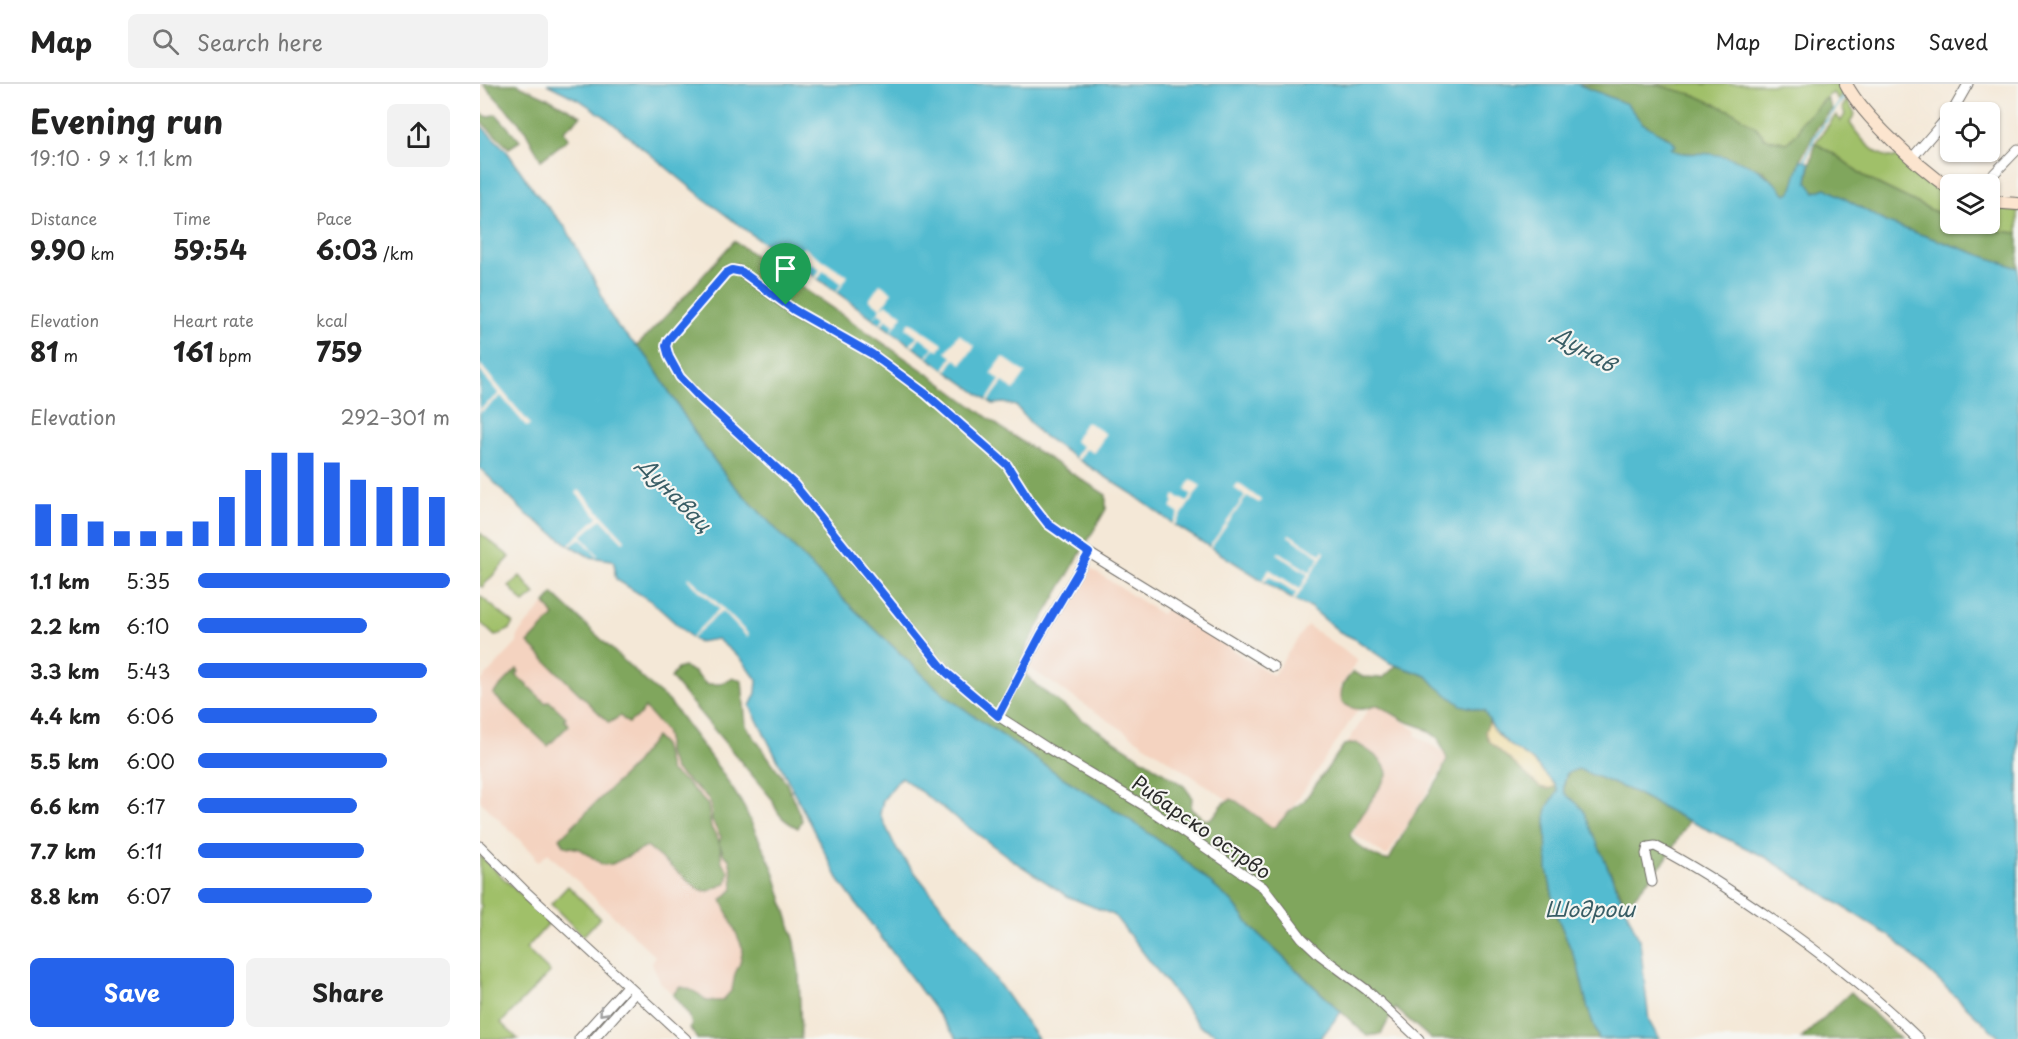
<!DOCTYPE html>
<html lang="en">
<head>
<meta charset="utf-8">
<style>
	body { margin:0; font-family:"Playpen Sans",sans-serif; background:#f2f2f2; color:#222; height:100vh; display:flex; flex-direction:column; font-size:22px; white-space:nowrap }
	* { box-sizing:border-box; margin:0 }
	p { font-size:20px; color:#767676 }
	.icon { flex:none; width:33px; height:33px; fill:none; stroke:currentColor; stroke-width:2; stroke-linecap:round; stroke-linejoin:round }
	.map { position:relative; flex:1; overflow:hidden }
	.drawer { display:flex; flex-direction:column; background:#fff; width:480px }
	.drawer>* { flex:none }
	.buttons { position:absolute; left:1460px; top:18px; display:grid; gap:12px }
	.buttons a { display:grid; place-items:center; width:60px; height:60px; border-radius:9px; background:#fff; box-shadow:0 2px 4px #0004; font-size:30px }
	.pin { position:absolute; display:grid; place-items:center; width:51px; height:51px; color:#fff; margin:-62px -26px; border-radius:50% 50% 50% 0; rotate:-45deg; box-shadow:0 0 6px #0007 }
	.pin .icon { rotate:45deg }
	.round { display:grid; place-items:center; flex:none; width:63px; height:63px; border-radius:9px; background:#f2f2f2 }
	.summary { display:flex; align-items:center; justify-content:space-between; height:102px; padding:0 30px }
	h1 { font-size:33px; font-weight:700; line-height:45px }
	.stats { display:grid; grid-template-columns:repeat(3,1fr); gap:9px; height:102px; padding:6px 30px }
	.stats div { display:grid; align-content:center }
	.stats b { font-size:26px; font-weight:700 }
	.stats small { font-size:16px; font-weight:400 }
	.stats p { font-size:16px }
	.chart { height:168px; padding:12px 30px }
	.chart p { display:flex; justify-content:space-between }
	.chart svg { width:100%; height:108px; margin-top:6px; stroke:#2563eb; stroke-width:6 }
	.cta { display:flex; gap:12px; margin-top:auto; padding:12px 30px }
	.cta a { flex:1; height:69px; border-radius:9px; background:#2563eb; color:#fff; font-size:24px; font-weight:700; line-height:69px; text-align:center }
	.cta a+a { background:#f2f2f2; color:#222 }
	ul { padding:0 30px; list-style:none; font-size:20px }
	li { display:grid; grid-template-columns:96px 72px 1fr; align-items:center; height:45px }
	li i { height:15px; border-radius:8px; background:#2563eb }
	header { display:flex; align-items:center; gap:36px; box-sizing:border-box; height:84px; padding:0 30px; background:#fff; border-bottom:2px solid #e0e0e0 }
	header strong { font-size:28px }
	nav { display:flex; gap:33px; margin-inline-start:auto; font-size:21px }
	.search { width:420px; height:54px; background:#f2f2f2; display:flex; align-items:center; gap:15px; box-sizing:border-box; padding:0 21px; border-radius:9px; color:#767676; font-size:22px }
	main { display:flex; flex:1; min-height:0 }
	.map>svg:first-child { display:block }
	.built { fill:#f4d3c0 }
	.green { fill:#a0c069; stroke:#66764a; stroke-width:1.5 }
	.forest { fill:#80a65d; stroke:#566844; stroke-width:1.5 }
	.sand { fill:#eeda9e; stroke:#8c8264; stroke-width:1.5 }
	.water { fill:#52bbd0; stroke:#3e737e; stroke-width:1.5 }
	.pier { fill:#f4e8d7 }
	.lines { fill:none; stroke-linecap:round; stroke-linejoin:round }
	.stream { stroke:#52bbd0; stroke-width:2 }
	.minor-casing { stroke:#716d67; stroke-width:11 }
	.secondary-casing { stroke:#716d67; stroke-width:14 }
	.minor { stroke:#fff; stroke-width:9 }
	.secondary { stroke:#fce5cf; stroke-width:12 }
	.oneway { stroke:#a0a0a0 }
	.route-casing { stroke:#fff; stroke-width:12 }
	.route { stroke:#2563eb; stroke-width:8 }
	.labels { text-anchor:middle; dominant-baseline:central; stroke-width:4.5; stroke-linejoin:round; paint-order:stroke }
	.street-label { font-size:20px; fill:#2b2b2b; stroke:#f6f6f2 }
	.water-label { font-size:21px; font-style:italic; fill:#395d65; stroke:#f6f6f2 }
</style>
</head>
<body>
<header>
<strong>Map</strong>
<div class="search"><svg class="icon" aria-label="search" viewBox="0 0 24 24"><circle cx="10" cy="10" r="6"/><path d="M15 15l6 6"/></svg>Search here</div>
<nav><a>Map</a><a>Directions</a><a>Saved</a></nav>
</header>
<main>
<section class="drawer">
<div class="summary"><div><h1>Evening run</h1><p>19:10 · 9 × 1.1 km</p></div><a class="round"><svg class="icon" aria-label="share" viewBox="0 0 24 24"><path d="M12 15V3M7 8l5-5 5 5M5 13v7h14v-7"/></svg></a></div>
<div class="stats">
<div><p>Distance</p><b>9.90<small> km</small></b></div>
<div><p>Time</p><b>59:54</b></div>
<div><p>Pace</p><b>6:03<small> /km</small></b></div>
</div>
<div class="stats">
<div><p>Elevation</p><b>81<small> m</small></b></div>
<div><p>Heart rate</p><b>161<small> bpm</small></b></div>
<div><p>kcal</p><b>759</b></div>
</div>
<div class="chart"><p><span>Elevation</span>292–301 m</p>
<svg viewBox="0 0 160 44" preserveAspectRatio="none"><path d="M5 44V27M15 44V31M25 44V34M35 44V38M45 44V38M55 44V38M65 44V34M75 44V24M85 44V13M95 44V6M105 44V6M115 44V10M125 44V17M135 44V20M145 44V20M155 44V24"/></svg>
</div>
<ul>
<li><b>1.1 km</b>5:35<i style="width:100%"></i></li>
<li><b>2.2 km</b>6:10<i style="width:67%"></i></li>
<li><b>3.3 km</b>5:43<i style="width:91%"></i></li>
<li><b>4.4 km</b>6:06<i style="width:71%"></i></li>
<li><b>5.5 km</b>6:00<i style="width:75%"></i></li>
<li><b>6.6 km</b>6:17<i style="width:63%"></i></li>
<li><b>7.7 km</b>6:11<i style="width:66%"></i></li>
<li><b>8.8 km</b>6:07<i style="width:69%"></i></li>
</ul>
<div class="cta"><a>Save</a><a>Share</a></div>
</section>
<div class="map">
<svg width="1538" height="955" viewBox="0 0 1538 955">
	<rect width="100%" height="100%" fill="#f6f6f2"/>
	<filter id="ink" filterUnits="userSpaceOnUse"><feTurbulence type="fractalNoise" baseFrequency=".0167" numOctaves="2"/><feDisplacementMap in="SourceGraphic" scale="12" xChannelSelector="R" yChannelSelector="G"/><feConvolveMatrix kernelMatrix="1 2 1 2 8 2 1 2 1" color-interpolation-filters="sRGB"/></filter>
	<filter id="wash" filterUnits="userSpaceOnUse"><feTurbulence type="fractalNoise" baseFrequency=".008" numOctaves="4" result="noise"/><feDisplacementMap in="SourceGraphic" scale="24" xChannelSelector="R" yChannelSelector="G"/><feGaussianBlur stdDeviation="1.35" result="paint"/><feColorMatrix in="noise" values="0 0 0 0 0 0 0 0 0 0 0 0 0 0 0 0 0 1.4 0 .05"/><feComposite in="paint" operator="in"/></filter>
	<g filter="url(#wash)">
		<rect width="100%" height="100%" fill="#f4e8d7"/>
		<!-- built -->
		<g class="built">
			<polygon points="607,482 681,530 686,525 793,591 827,541 878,576 859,604 882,620 785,764 748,716 545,581"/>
			<polygon points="73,510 185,647 187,654 187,668 195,686 227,713 231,720 237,745 252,788 253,805 247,809 249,830 263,865 260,879 255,890 252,906 242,917 226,917 222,911 211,908 195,906 193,911 180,898 172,879 175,872 68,769 58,778 54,774 56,772 0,717 0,598 37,559 38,550"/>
			<polygon points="893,618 937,647 935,651 969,672 907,772 873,750 878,741 834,713"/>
		</g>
		<!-- green -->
		<g class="green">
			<polygon points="1173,0 1358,0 1363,8 1358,16 1353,9 1341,17 1337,24 1321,38 1319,47 1307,59 1285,54 1276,43"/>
			<path d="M1367 16 1375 30 1370 39C1381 56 1398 77 1419 73L1460 108 1470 113V135L1388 95 1357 72 1335 59 1356 31 1361 37 1365 30 1362 24Z"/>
			<polygon points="1509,125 1538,126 1538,149 1504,146 1484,140 1509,140"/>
			<polygon points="0,449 30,473 2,503 0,502"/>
			<polygon points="40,492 55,510 44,519 29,502"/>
			<polygon points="0,512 33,539 29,546 15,552 0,538"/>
			<polygon points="0,772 70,838 46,865 70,888 21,939 38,955 0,955 0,825 2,822 0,820"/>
			<polygon points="88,802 120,834 103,852 71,820"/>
		</g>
		<!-- forest -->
		<g class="forest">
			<polygon points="3,0 37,0 72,16 101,32 84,47 88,55 61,76 44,44"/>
			<polygon points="1097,0 1173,0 1215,11 1255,29 1276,43 1285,54 1307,59 1319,47 1321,38 1347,14 1352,25 1337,44 1321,75 1311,109 1306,110 1283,87 1232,70 1198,69 1192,67 1187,52 1178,49 1162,39 1147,20"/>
			<polygon points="0,29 8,33 16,30 40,57 29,64 0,37"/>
			<polygon points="1335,59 1357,72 1388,95 1470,135 1470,140 1484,140 1504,146 1538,149 1538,184 1408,139 1346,104 1335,108 1327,97"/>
			<path d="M254 157 457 296 530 350 626 411V425L547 562 543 575 542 587 557 602 601 635 704 702 712 713 711 725 726 736C738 734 739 718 751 715L756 717 791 743H795L810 727 824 717 864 661 876 659C887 666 908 677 907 692L870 750C871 760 899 777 909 776L933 732 959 695 967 675 958 654 942 643 925 637 898 621C884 626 874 628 862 618 859 605 864 597 873 588L883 593 903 594 917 581 947 592 956 602 988 623 1004 627 1009 635 1007 654 1009 657 1060 703 1069 705 1076 702 1078 707 1068 722 1066 729 1067 785 1077 832 1098 882 1108 925 1119 955H951L915 924 901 950 887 952 773 845 752 818 695 768 640 729 586 696 464 611 401 551 361 513 249 396 222 360 168 274 156 263 205 212Z"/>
			<path d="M73 510 172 603 189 617 243 690 263 721 294 787 315 858 319 888 321 955H217L210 944 212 941 209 931 193 911 199 903C207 903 221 910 226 917H242L252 906 255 890 260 879 263 865 242 816 253 805 252 788 249 775 244 771 240 761 242 779 249 787 247 799 229 807 220 806 167 763 132 780 123 781 100 765 85 762 80 754 152 683 175 653 183 661 190 687 207 699 228 721 231 744 237 752 239 759 241 753 232 737 231 721 227 713 195 686 187 668V654L185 647 165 624 160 631 148 639 140 632 129 639 48 559 74 532 65 519Z"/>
			<path d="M204 583 214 588 226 600H241L253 594 262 597 266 642 306 698 322 736 318 744C304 737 297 731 292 715L191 594 197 585Z"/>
			<polygon points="37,585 39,588 36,591 66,619 69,617 86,633 84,636 89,641 68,662 13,610"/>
			<path d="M1098 685 1154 708 1209 737 1186 775 1146 822 1137 801 1093 715C1080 712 1084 698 1088 689Z"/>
			<polygon points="1371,908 1420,955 1321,955"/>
		</g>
		<!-- sand -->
		<path class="sand" d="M1010 638C1017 656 1038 665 1053 677 1062 684 1069 693 1076 702L1069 705 1060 703 1009 657 1005 647Z"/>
		<!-- water -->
		<g class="water">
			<path d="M67 0H1097L1147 20 1162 39 1193 57 1196 62 1191 64C1201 73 1219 68 1232 70 1265 75 1284 86 1306 110L1311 108 1321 75 1330 79 1327 97 1335 108 1346 104 1408 139 1538 184V955H1521L1414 855 1287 774 1197 731 1154 708 1098 685 1087 689C1077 716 1091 709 1103 726L1160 858 1169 937 1179 955H1119L1108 925 1098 882 1077 832 1067 785 1066 729 1068 722 1078 707 1076 702 1053 677 1031 662 1015 647 1004 627 981 621 956 602 947 592 910 579 875 555 860 548 830 523 815 517 695 441 651 409 599 376 559 349 536 322 524 319 513 320 338 195 275 153 227 117 125 33 101 17Z"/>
			<path d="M0 41 26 66 55 108 86 144 120 207 128 228 139 244 168 274 222 360 249 396 361 513 464 611 582 693 640 729 695 768 752 818 773 845 861 928 840 955H746L720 942 634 831 589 813 535 778 421 693 403 716 400 730 417 766 479 844 558 955H477L360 798 270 622 276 609 277 596 262 576 237 555 218 558 214 556 171 517 137 496C132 490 138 483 132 476L110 473 91 462 45 429 0 384Z"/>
		</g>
		<!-- pier -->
		<g class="pier">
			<polygon points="323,163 368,192 357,209 356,208 361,199 343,187 338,195 335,194 340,185 318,171"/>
			<polygon points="400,200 412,208 402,224 407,220 423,231 411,248 414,241 406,235 402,241 400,240 404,233 399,229 393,235 401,224 389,216"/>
			<polygon points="430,238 463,260 459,266 455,264 448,274 447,273 453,263 440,253 433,263 430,261 437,252 426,244"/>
			<polygon points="479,250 495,262 482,280 475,275 467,287 464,285 472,273 466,268"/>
			<polygon points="523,273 546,289 534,306 523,298 509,317 507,316 520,296 511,289"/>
			<polygon points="0,280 50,340 47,343 21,312 0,329 0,325 19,310 0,287"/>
			<polygon points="606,337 626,350 614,369 606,365 599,376 595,374 602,362 594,357"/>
			<polygon points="711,396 721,402 695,441 692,440 699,430 690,424 694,418 692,416 695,411 707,418 712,411 705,406"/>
			<polygon points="758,399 781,416 779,419 767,412 731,464 729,463 765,412 754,404"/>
			<polygon points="99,406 145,456 143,458 121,435 102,452 118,471 117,472 100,454 91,462 89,460 118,433 96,409"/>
			<polygon points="809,450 841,470 843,466 845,468 815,517 813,515 816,509 789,492 785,498 782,496 789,485 820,505 828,490 797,470 799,468 830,488 840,473 808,452"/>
			<polygon points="209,493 241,522 269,551 267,553 242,527 212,554 211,553 239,525 208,496"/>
		</g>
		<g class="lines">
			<!-- stream -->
			<polyline class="stream" points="1324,79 1334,54 1366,10"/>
		</g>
	</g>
	<g filter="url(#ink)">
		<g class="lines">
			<!-- minor casing -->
			<g class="minor-casing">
				<g id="minor">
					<polyline points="1472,28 1488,0"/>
					<polyline points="1432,74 1470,30"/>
					<polyline points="1504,100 1538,65"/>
					<polyline points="609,469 568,440 550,417 527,381 446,310 392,270 314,227 258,186 252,186 246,189 188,256 186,262 189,273 200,293 220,314 314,400 467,589 518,632 569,665 663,721 783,803 822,854 840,871 888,907 939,955"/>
					<polyline points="518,632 560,552 609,469 794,583"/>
					<polyline points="0,762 43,805 206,955"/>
					<path d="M1172 798 1166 770 1168 763 1175 762C1216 783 1255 809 1293 836 1345 872 1394 911 1439 955"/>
					<polyline points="99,955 147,902"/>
					<polyline points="114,955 155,909"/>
				</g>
			</g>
			<!-- secondary casing -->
			<g class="secondary-casing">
				<g id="secondary">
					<path d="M1366 0C1384 34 1438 82 1470 105"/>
					<polyline points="1509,118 1538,120"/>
				</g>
			</g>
			<!-- minor -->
			<use href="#minor" class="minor"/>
			<!-- secondary -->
			<use href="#secondary" class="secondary"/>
		</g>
		<!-- one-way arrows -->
		<defs><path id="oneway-chevron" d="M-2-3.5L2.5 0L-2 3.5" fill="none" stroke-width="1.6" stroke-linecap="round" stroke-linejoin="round" transform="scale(1.5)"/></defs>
		<use class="oneway" href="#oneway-chevron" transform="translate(123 928) rotate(132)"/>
	</g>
	<g class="lines" filter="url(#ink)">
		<!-- route casing -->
		<g class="route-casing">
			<polygon id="route" points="252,186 262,188 314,226 392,270 446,310 527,381 550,417 568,440 609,469 560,552 518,632 467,589 314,400 220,314 200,293 189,273 186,262 188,256 246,189"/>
		</g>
		<!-- route -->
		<use href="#route" class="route"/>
	</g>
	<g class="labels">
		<!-- street labels -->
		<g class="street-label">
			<text transform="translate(722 743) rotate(35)">Рибарско острво</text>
		</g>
		<!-- water labels -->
		<g class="water-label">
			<text transform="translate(1105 264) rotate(31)">Дунав</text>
			<text transform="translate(196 410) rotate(46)">Дунавац</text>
			<text x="1110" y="824">Шодрош</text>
		</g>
	</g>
</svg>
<div class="buttons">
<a><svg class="icon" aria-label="locate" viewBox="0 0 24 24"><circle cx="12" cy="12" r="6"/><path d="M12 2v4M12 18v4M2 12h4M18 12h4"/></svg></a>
<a><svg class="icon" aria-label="layers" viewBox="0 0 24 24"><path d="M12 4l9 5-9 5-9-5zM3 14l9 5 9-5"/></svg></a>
</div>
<div class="pin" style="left:306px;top:221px;background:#1e9e55"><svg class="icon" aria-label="arrive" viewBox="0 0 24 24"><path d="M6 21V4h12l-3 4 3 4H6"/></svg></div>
</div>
</main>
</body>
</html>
